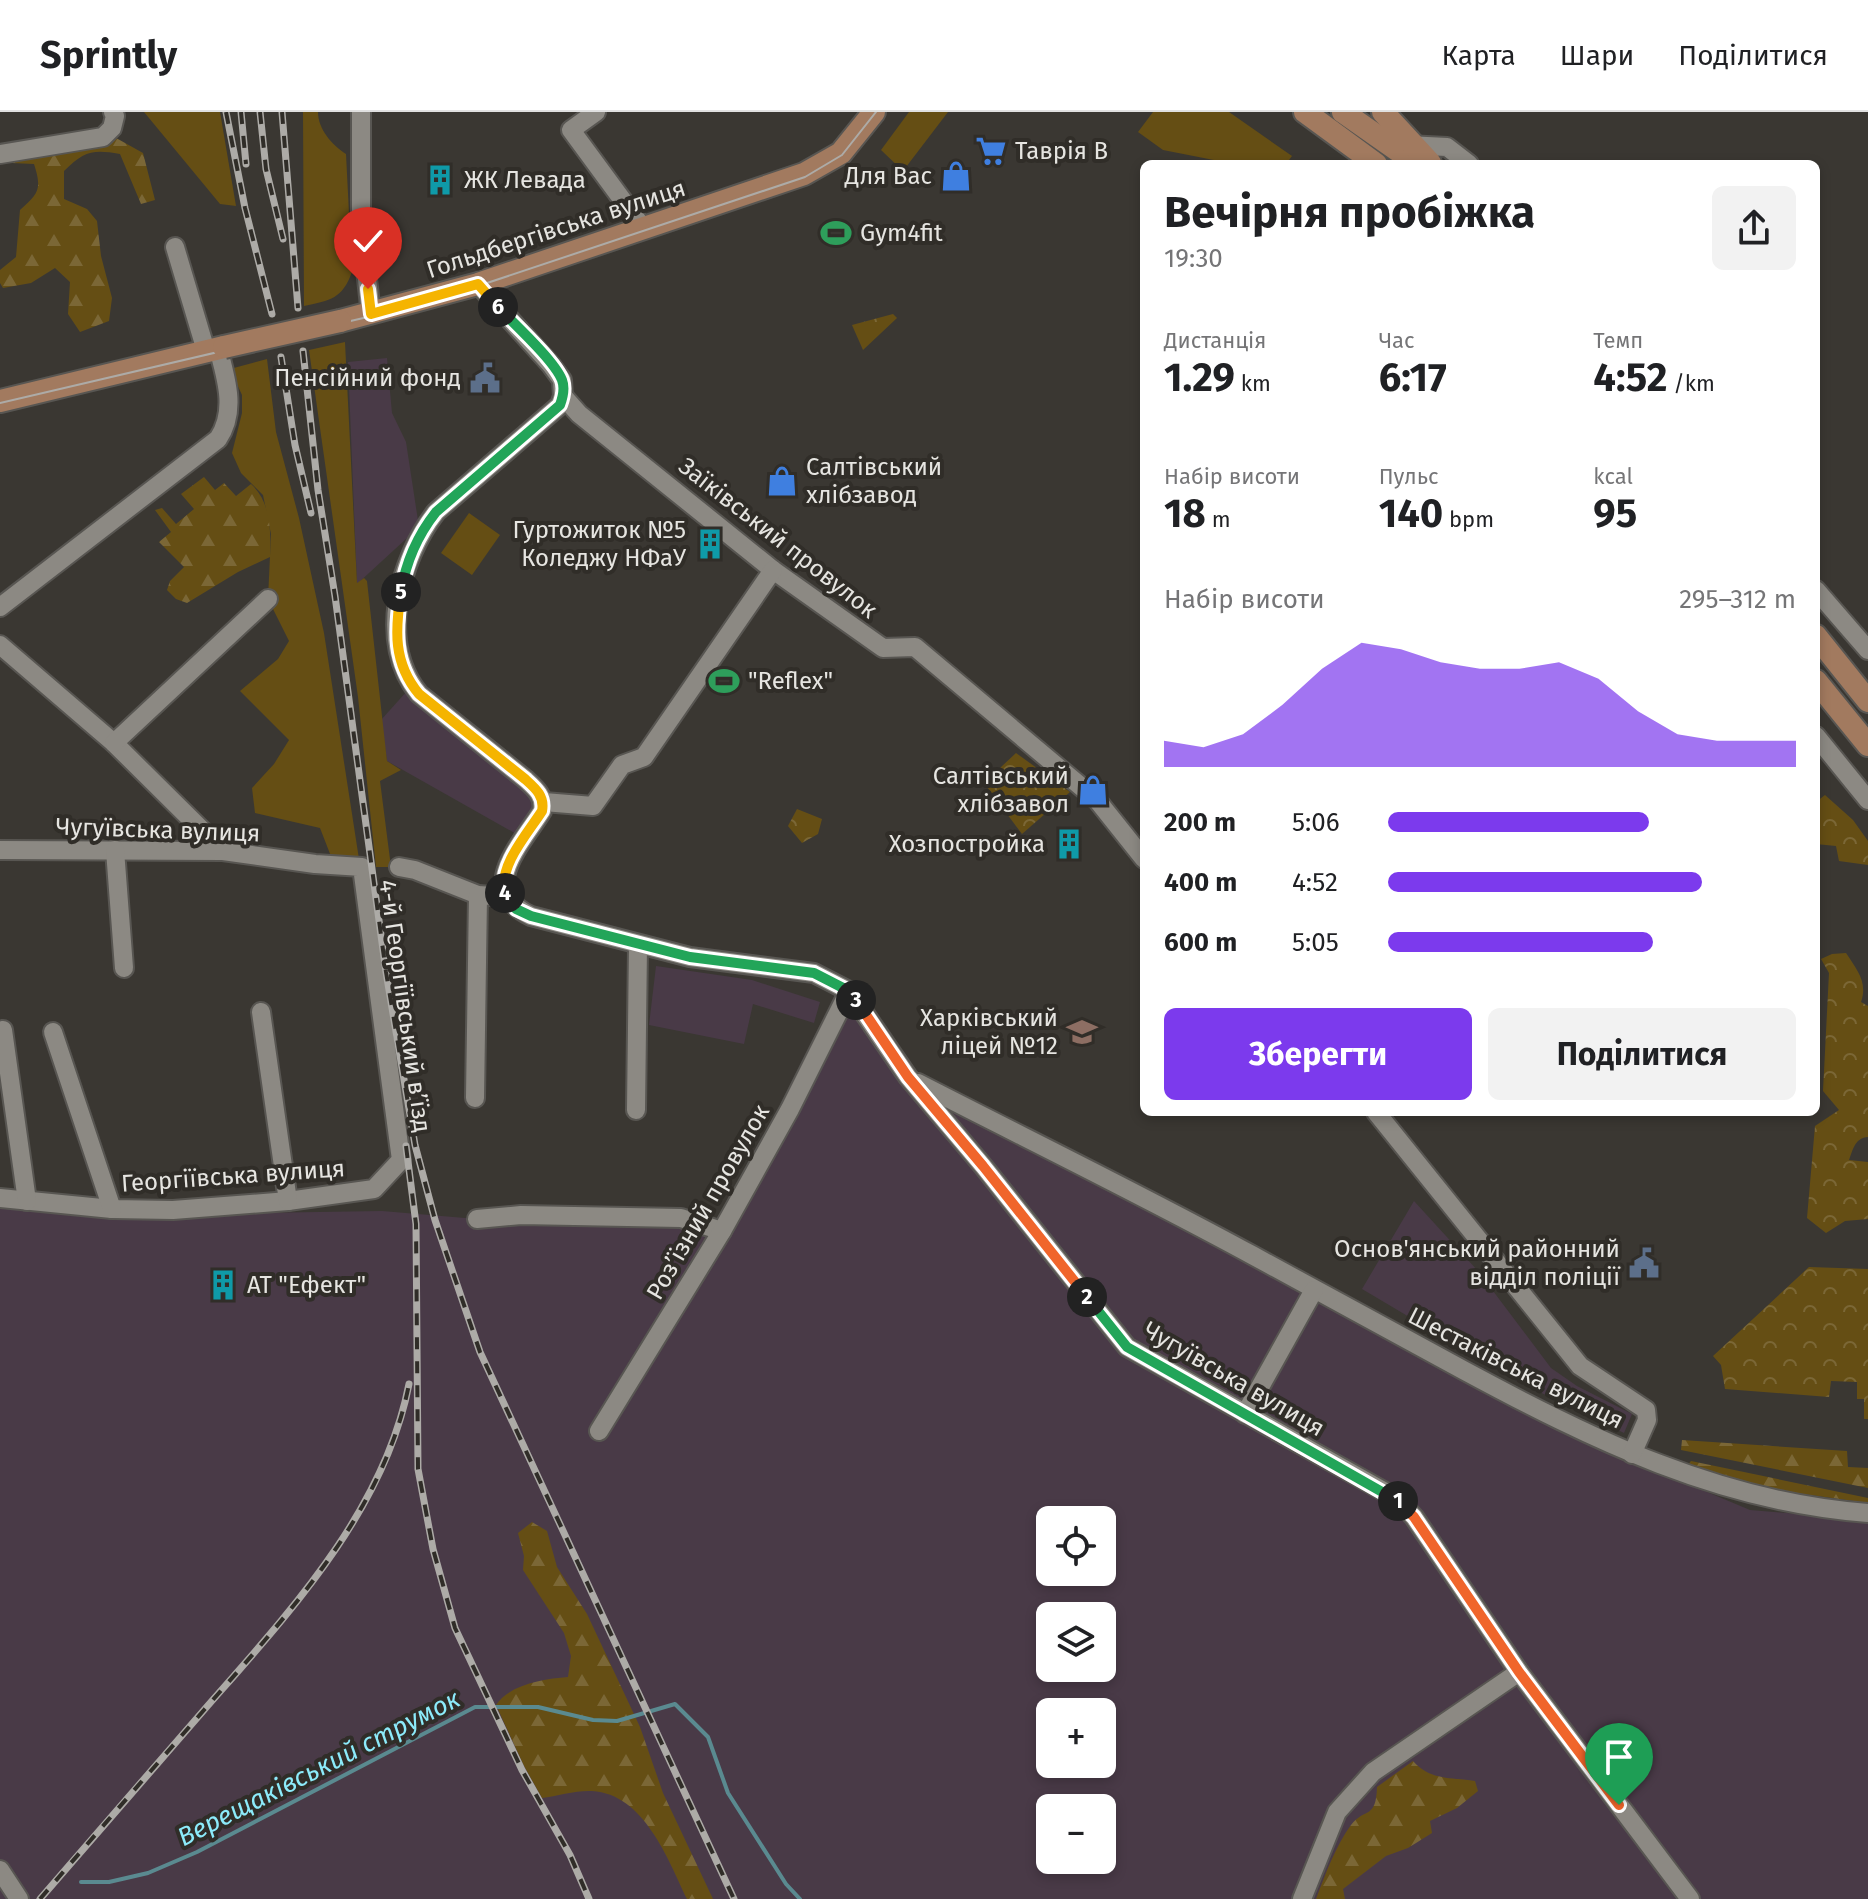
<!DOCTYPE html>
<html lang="uk">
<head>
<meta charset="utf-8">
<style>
	body { margin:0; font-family:"Fira Sans",sans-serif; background:#f2f2f2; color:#202124; height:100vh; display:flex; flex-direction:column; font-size:30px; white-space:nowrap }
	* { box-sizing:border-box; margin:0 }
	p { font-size:26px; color:#757577 }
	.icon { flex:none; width:44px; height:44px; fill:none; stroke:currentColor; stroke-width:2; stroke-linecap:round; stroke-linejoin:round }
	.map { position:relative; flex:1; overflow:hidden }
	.side { position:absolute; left:1140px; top:48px; width:680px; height:956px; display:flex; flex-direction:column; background:#fff; border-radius:12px; box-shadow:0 4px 12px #0003 }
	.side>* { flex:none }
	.controls { position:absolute; left:1036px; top:1394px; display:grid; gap:16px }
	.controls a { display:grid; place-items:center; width:80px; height:80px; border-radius:12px; background:#fff; box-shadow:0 4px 12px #0003; font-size:40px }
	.pin { position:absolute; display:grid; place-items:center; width:68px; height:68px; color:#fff; margin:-82px -34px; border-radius:50% 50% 50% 0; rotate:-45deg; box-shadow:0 0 8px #0007 }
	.pin .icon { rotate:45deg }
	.km { position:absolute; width:40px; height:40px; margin:-20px; border-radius:50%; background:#222; color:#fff; font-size:22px; line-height:40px; text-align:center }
	.round { display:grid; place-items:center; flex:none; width:84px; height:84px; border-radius:12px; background:#f2f2f2 }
	.head { display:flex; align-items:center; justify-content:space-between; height:136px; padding:0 24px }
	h1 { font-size:44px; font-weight:700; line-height:60px }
	.metrics { display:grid; grid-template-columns:repeat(3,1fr); gap:12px; height:136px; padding:8px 24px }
	.metrics div { display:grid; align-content:center }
	.metrics b { font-size:40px; font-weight:700 }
	.metrics small { font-size:22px; font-weight:400 }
	.metrics p { font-size:22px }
	.chart { height:224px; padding:16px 24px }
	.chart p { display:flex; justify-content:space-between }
	.chart svg { width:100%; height:144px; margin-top:8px; fill:#7c3aed; opacity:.7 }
	.primary-button { display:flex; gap:16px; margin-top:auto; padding:16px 24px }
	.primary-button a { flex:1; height:92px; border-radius:12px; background:#7c3aed; color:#fff; font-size:32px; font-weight:700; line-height:92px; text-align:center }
	.primary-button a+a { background:#f2f2f2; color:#202124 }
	ul { padding:0 24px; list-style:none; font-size:26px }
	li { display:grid; grid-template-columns:128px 96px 1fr; align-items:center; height:60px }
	li i { height:20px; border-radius:10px; background:#7c3aed }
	header { display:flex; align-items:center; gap:48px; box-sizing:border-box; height:112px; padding:0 40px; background:#fff; border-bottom:2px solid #e0e0e0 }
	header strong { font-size:38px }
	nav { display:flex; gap:44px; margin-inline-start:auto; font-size:28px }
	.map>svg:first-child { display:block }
	.industrial { fill:#493a47; fill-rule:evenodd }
	.green { fill:#654e14 }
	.forest { fill:url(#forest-firs) }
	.park { fill:url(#park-crowns) }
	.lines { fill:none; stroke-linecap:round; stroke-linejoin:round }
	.stream { stroke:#5a8a90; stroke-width:4 }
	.minor-casing { stroke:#585652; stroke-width:22 }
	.major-casing { stroke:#585652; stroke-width:26 }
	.minor { stroke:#8c8983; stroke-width:18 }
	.major { stroke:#a27a5f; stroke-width:22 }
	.tram { stroke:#adaba7; stroke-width:2 }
	.rail-casing { stroke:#adaba7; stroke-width:7 }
	.rail { stroke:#302d28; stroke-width:4; stroke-dasharray:12; stroke-linecap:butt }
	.major-bridge-casing { stroke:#585652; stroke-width:26; stroke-linecap:butt }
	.major-bridge { stroke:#a27a5f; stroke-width:22 }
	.split-1-casing { stroke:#fff; stroke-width:16 }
	.split-2-casing { stroke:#fff; stroke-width:16 }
	.split-3-casing { stroke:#fff; stroke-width:16 }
	.split-4-casing { stroke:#fff; stroke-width:16 }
	.split-5-casing { stroke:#fff; stroke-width:16 }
	.split-6-casing { stroke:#fff; stroke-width:16 }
	.split-7-casing { stroke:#fff; stroke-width:16 }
	.split-1 { stroke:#f0652b; stroke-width:10 }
	.split-2 { stroke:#22a559; stroke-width:10 }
	.split-3 { stroke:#f0652b; stroke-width:10 }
	.split-4 { stroke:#22a559; stroke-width:10 }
	.split-5 { stroke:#f5b400; stroke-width:10 }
	.split-6 { stroke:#22a559; stroke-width:10 }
	.split-7 { stroke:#f5b400; stroke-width:10 }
	.labels { text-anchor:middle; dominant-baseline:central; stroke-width:8; stroke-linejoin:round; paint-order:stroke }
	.poi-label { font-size:24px; fill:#e6e5e1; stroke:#302d28; text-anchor:end }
	.street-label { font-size:24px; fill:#e6e5e1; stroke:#302d28 }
	.water-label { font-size:26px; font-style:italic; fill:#8cebfa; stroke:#302d28 }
</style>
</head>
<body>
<header>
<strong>Sprintly</strong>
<nav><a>Карта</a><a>Шари</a><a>Поділитися</a></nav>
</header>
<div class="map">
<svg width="1868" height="1787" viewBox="0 0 1868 1787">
	<defs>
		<pattern id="forest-firs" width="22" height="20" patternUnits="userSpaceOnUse" patternTransform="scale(2)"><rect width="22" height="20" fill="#654e14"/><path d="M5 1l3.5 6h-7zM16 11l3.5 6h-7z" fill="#7b6736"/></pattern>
		<pattern id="park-crowns" width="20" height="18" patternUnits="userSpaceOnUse" patternTransform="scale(2)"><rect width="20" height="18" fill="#654e14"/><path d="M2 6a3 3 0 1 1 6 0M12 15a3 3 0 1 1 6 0" fill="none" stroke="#7b6736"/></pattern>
	</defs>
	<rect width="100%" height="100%" fill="#3a3732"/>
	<!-- industrial -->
	<g class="industrial">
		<polygon points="387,246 392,301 406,330 419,415 357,472 348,250"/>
		<polygon points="408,578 531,677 538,690 518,723 387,649 381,608"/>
		<polygon points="656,854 752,868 820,890 814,911 753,892 744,932 649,913"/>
		<path d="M849 890 905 975 1245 1147 1593 1332 1750 1398 1868 1408V1787H0V1086L112 1103 382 1099 477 1107 657 1105 722 1119ZM1050 1408H1102V1460H1050ZM1050 1504H1102V1556H1050ZM1050 1600H1102V1652H1050ZM1050 1696H1102V1748H1050Z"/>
		<polygon points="1414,1089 1478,1159 1551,1256 1577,1274 1632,1302 1624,1321 1519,1270 1362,1177"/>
	</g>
	<!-- green -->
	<g class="green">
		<polygon points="144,0 220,0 236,94 220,92"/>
		<path d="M303 0H318C318 17 332 33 346 42L352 160C342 187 331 188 304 194Z"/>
		<polygon points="909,0 948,0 903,59 881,38"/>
		<polygon points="1153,0 1229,0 1292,44 1286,52 1234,52 1163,38 1138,20"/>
		<polygon points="345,230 357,471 364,466 367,469 387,649 401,658 380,669 391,755 376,755 358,585 309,238"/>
		<polygon points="267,247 276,320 299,406 324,521 359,747 332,747 320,716 255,701 252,676 274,652 289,628 240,579 278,547 289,529 268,487 271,422 263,383 241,361 232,341 242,301 242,283 230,257"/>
		<polygon points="469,401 500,423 472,463 441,441"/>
	</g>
	<!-- forest -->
	<g class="forest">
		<path d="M100 17 143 41 155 88 141 92 120 42C93 37 84 39 64 59V87L87 97 97 109 101 144 112 186 109 209 80 220 68 202 70 170 55 156 31 171 3 176 0 171V158L16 145 20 98C39 81 42 77 34 52L12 51 10 40Z"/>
		<path d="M204 365 215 378 224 371 236 384 251 372C271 390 271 419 270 445L238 460 187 491 176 487 167 478 170 469 184 455 159 430 171 420 155 398 162 396 176 412 194 397 181 382Z"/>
		<polygon points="1682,1328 1847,1339 1848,1355 1868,1356 1868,1376 1681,1338"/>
		<polygon points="1691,1349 1868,1386 1868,1391 1753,1375 1687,1354"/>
		<path d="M532 1410 547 1419 557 1455 587 1502 640 1615 663 1681 713 1787H687C668 1747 644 1682 592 1679 577 1678 557 1684 542 1686L524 1654 496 1593C510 1572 544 1567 568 1565L571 1544 564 1521 523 1458 524 1444 518 1421Z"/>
		<path d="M1413 1649C1431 1669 1451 1665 1475 1669L1478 1679 1457 1696 1430 1709 1432 1721 1408 1736 1386 1744 1343 1777 1345 1787H1316C1325 1763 1336 1733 1351 1713 1365 1695 1376 1708 1377 1675Z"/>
	</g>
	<!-- park -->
	<g class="park">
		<polygon points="893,202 897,206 863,238 852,213"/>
		<polygon points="1016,641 1070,680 1022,722 984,671"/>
		<polygon points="1825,683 1853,708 1868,729 1868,753 1839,749 1836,734 1816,732 1816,690"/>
		<polygon points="797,697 822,707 818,722 802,731 788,714"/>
		<path d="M1846 841C1857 858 1868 870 1861 890L1868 894V1025C1855 1026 1853 1037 1849 1048L1868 1050V1107L1845 1109 1826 1121 1807 1106 1815 1014 1839 998 1823 979 1829 861 1821 847 1832 842Z"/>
		<polygon points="1809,1155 1868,1157 1868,1307 1864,1307 1864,1287 1857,1287 1857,1270 1831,1269 1829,1285 1725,1277 1721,1253 1713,1244"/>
	</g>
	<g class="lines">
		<!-- stream -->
		<polyline class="stream" points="81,1770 109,1770 148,1761 197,1740 475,1595 538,1595 593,1608 617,1609 675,1592 708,1625 728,1681 786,1772 800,1787"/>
		<!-- minor casing -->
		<g class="minor-casing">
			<g id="minor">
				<polyline points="361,0 361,114 371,202"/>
				<polyline points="596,0 571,18 643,116"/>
				<polyline points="1407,33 1447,35 1469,52"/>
				<polyline points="0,42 103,25 112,16 115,4 113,0"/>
				<polyline points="175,135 206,239"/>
				<path d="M478 172 551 253 562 268 563 284 560 293 436 400C399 448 377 531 419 582L525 667C535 676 545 684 542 699 520 734 476 778 531 804L690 845 814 861 849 879 908 965 983 1054 1127 1235 1396 1386 1414 1405 1519 1560 1690 1787"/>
				<polyline points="563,284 579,302 773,458 883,536 915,535 1097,688 1144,747"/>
				<polyline points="1816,478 1868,538"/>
				<path d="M0 495 218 327C237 299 226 266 218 236"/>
				<polyline points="0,533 114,631 223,739"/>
				<polyline points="1816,624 1868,688"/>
				<polyline points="114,631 268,487"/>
				<polyline points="544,690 593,694 622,653 644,645 773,458"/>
				<polyline points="0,738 223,739 315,752 362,755 401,1048 374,1077 288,1089 173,1098 112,1097 0,1086"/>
				<polyline points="115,738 124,856"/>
				<polyline points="399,755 415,758 478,783 506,785"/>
				<polyline points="261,900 288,1089"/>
				<polyline points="3,918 27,1089"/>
				<polyline points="53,920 112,1097"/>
				<path d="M918 971C1029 1028 1142 1083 1252 1143 1323 1181 1394 1221 1465 1259 1593 1328 1720 1390 1868 1401"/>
				<polyline points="475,986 478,783"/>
				<polyline points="636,998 638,833"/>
				<polyline points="1376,1000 1580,1254 1646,1298 1647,1308 1632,1342"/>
				<polyline points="477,1107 521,1103 681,1106 722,1119"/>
				<polyline points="1245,1302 1314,1178"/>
				<polyline points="599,1319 722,1119 790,997 849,879"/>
				<polyline points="0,1758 19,1787"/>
				<polyline points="1302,1787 1337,1700 1373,1660 1519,1560"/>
			</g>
		</g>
		<!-- major casing -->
		<g class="major-casing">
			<g id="major">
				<polyline points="1305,0 1376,52"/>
				<polyline points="1343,0 1417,52"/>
				<polyline points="1383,0 1430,51"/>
				<polyline points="340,209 478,172 804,62 841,41 874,0"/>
				<polyline points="0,289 224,235"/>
				<polyline points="1816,524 1868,589"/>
				<polyline points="1816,569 1868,633"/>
			</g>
		</g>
		<!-- minor -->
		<use href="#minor" class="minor"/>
		<!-- major -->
		<use href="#major" class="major"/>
		<!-- tram -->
		<polyline class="tram" points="0,291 372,204 466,178 805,65 842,43 876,0"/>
		<!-- rail casing -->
		<g class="rail-casing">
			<g id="rail">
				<polyline points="226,0 245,96 272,202"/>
				<polyline points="241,0 246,52"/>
				<polyline points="260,0 266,57 283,127"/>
				<polyline points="282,0 298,196"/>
				<polyline points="303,239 318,378 335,484 386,860 415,1033 435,1108 480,1240 734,1787"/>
				<polyline points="281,245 295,333 311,401"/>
				<polyline points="406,1034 416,1112 418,1357 433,1437 455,1516 522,1658 570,1743 589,1787"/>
				<path d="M40 1787C94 1724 149 1661 204 1598 287 1503 384 1401 409 1272"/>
			</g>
		</g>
		<!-- rail -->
		<use href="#rail" class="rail"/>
		<!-- major-bridge casing -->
		<g class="major-bridge-casing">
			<polyline id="major-bridge" points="224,235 340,209"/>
		</g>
		<!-- major-bridge -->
		<use href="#major-bridge" class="major-bridge"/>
	</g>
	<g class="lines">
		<!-- split-1 casing -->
		<g class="split-1-casing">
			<polyline id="split-1" points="1398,1389 1414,1405 1519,1560 1619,1693"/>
		</g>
		<!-- split-2 casing -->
		<g class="split-2-casing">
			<polyline id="split-2" points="1087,1185 1127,1235 1398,1389"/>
		</g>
		<!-- split-3 casing -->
		<g class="split-3-casing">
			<polyline id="split-3" points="856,888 908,965 983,1054 1087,1185"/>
		</g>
		<!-- split-4 casing -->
		<g class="split-4-casing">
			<polyline id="split-4" points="505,781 516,797 531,804 690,845 814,861 849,879 856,888"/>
		</g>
		<!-- split-5 casing -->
		<g class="split-5-casing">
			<path id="split-5" d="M401 480C395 518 393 551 419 582L525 667C535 676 545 684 542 699 528 721 498 754 505 781"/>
		</g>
		<!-- split-6 casing -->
		<g class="split-6-casing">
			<path id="split-6" d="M401 480C406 449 417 424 436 400L560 293C563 285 565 276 562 268 554 248 513 211 498 195"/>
		</g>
		<!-- split-7 casing -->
		<g class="split-7-casing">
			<polyline id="split-7" points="368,177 371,202 478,172 498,195"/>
		</g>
		<!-- split-1 -->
		<use href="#split-1" class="split-1"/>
		<!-- split-2 -->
		<use href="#split-2" class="split-2"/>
		<!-- split-3 -->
		<use href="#split-3" class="split-3"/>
		<!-- split-4 -->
		<use href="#split-4" class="split-4"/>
		<!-- split-5 -->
		<use href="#split-5" class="split-5"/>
		<!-- split-6 -->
		<use href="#split-6" class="split-6"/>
		<!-- split-7 -->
		<use href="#split-7" class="split-7"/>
	</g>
	<!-- icons -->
	<defs>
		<g id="supermarket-bare" transform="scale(2.4)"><path d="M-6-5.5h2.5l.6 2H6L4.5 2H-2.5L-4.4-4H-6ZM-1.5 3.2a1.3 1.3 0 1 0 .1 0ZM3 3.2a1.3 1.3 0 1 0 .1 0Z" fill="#3f7fe0" stroke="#302d28" stroke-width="2.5" paint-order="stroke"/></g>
		<g id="shop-bare" transform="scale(2.4)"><path d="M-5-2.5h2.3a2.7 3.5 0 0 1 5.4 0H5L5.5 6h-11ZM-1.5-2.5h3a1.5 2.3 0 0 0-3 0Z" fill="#3f7fe0" stroke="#302d28" stroke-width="2.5" paint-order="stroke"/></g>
		<g id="building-bare" transform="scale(2.4)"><path d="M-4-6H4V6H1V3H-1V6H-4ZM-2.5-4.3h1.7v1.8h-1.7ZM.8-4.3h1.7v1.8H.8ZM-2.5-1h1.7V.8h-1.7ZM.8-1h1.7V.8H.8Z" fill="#0f9aa8" stroke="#302d28" stroke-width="2.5" paint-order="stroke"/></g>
		<g id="stadium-bare" transform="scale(2.4)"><path d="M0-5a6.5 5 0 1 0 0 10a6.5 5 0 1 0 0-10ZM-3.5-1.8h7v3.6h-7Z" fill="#2e9e5b" stroke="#302d28" stroke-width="2.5" paint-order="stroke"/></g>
		<g id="civic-bare" transform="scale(2.4)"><path d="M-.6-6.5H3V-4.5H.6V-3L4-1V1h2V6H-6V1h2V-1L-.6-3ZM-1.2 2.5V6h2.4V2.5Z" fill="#5c6f8a" stroke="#302d28" stroke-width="2.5" paint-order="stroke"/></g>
		<g id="school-bare" transform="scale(2.4)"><path d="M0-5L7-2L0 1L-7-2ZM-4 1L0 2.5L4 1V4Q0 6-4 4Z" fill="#8d6e63" stroke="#302d28" stroke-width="2.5" paint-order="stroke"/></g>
	</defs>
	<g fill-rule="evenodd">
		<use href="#supermarket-bare" x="991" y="39"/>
		<use href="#shop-bare" x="956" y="64"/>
		<use href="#building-bare" x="440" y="68"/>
		<use href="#stadium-bare" x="836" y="121"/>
		<use href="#civic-bare" x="485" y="266"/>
		<use href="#shop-bare" x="782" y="369"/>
		<use href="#building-bare" x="710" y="432"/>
		<use href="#stadium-bare" x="724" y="569"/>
		<use href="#shop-bare" x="1093" y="678"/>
		<use href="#building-bare" x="1069" y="732"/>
		<use href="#school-bare" x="1082" y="920"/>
		<use href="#civic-bare" x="1644" y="1151"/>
		<use href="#building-bare" x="223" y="1173"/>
	</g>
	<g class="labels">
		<!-- poi labels -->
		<g class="poi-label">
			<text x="1015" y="39" text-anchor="start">Таврія В</text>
			<text x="932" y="64">Для Вас</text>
			<text x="464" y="68" text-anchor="start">ЖК Левада</text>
			<text x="860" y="121" text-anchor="start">Gym4fit</text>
			<text x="461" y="266">Пенсійний фонд</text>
			<text x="806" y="355" text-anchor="start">Салтівський<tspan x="806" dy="28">хлібзавод</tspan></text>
			<text x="686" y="418">Гуртожиток №5<tspan x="686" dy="28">Коледжу НФаУ</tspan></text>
			<text x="748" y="569" text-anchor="start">"Reflex"</text>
			<text x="1069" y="664">Салтівський<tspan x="1069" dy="28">хлібзавол</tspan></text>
			<text x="1045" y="732">Хозпостройка</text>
			<text x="1058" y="906">Харківський<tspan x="1058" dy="28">ліцей №12</tspan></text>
			<text x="1620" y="1137">Основ'янський районний<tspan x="1620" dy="28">відділ поліції</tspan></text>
			<text x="247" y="1173" text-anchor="start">АТ "Ефект"</text>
		</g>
		<!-- street labels -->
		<g class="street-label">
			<text transform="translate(556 117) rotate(-18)">Гольдбергівська вулиця</text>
			<text transform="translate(778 426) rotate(38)">Заїківський провулок</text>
			<text transform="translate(158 718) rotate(2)">Чугуївська вулиця</text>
			<text transform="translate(405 894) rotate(82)">4-й Георгіївський в’їзд</text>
			<text transform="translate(233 1064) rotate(-4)">Георгіївська вулиця</text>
			<text transform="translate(708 1090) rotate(-60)">Роз’їзний провулок</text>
			<text transform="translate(1516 1256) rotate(27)">Шестаківська вулиця</text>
			<text transform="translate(1234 1267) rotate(30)">Чугуївська вулиця</text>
		</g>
		<!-- water labels -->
		<g class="water-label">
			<text transform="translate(319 1656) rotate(-27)">Верещаківський струмок</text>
		</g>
	</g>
</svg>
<div class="controls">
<a><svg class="icon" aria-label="locate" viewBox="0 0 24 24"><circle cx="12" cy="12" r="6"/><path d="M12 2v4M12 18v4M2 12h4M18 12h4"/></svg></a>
<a><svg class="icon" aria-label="layers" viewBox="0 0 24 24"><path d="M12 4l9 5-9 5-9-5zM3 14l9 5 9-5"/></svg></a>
<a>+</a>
<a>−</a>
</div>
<div class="pin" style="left:1619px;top:1693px;background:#1e9e55"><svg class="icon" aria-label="arrive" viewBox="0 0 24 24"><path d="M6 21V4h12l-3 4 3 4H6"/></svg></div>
<div class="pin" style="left:368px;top:177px;background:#d93025"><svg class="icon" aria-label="check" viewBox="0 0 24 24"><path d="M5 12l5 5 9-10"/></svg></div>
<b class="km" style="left:1398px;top:1389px">1</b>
<b class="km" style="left:1087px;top:1185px">2</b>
<b class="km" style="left:856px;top:888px">3</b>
<b class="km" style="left:505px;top:781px">4</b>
<b class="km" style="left:401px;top:480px">5</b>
<b class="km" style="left:498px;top:195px">6</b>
<section class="side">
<div class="head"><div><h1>Вечірня пробіжка</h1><p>19:30</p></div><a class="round"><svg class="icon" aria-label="share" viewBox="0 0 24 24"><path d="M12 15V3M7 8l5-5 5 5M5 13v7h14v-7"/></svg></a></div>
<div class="metrics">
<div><p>Дистанція</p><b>1.29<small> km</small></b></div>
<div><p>Час</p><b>6:17</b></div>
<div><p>Темп</p><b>4:52<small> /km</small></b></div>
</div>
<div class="metrics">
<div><p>Набір висоти</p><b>18<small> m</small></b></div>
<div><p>Пульс</p><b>140<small> bpm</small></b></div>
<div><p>kcal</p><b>95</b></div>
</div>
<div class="chart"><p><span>Набір висоти</span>295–312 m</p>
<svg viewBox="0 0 160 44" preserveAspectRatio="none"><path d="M0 44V36L10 38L20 34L30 25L40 14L50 6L60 8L70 12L80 14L90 14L100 12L110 17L120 27L130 34L140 36L150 36L160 36V44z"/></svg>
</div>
<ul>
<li><b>200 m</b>5:06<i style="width:64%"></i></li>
<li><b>400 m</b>4:52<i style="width:77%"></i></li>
<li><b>600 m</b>5:05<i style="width:65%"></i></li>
</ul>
<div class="primary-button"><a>Зберегти</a><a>Поділитися</a></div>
</section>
</div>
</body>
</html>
